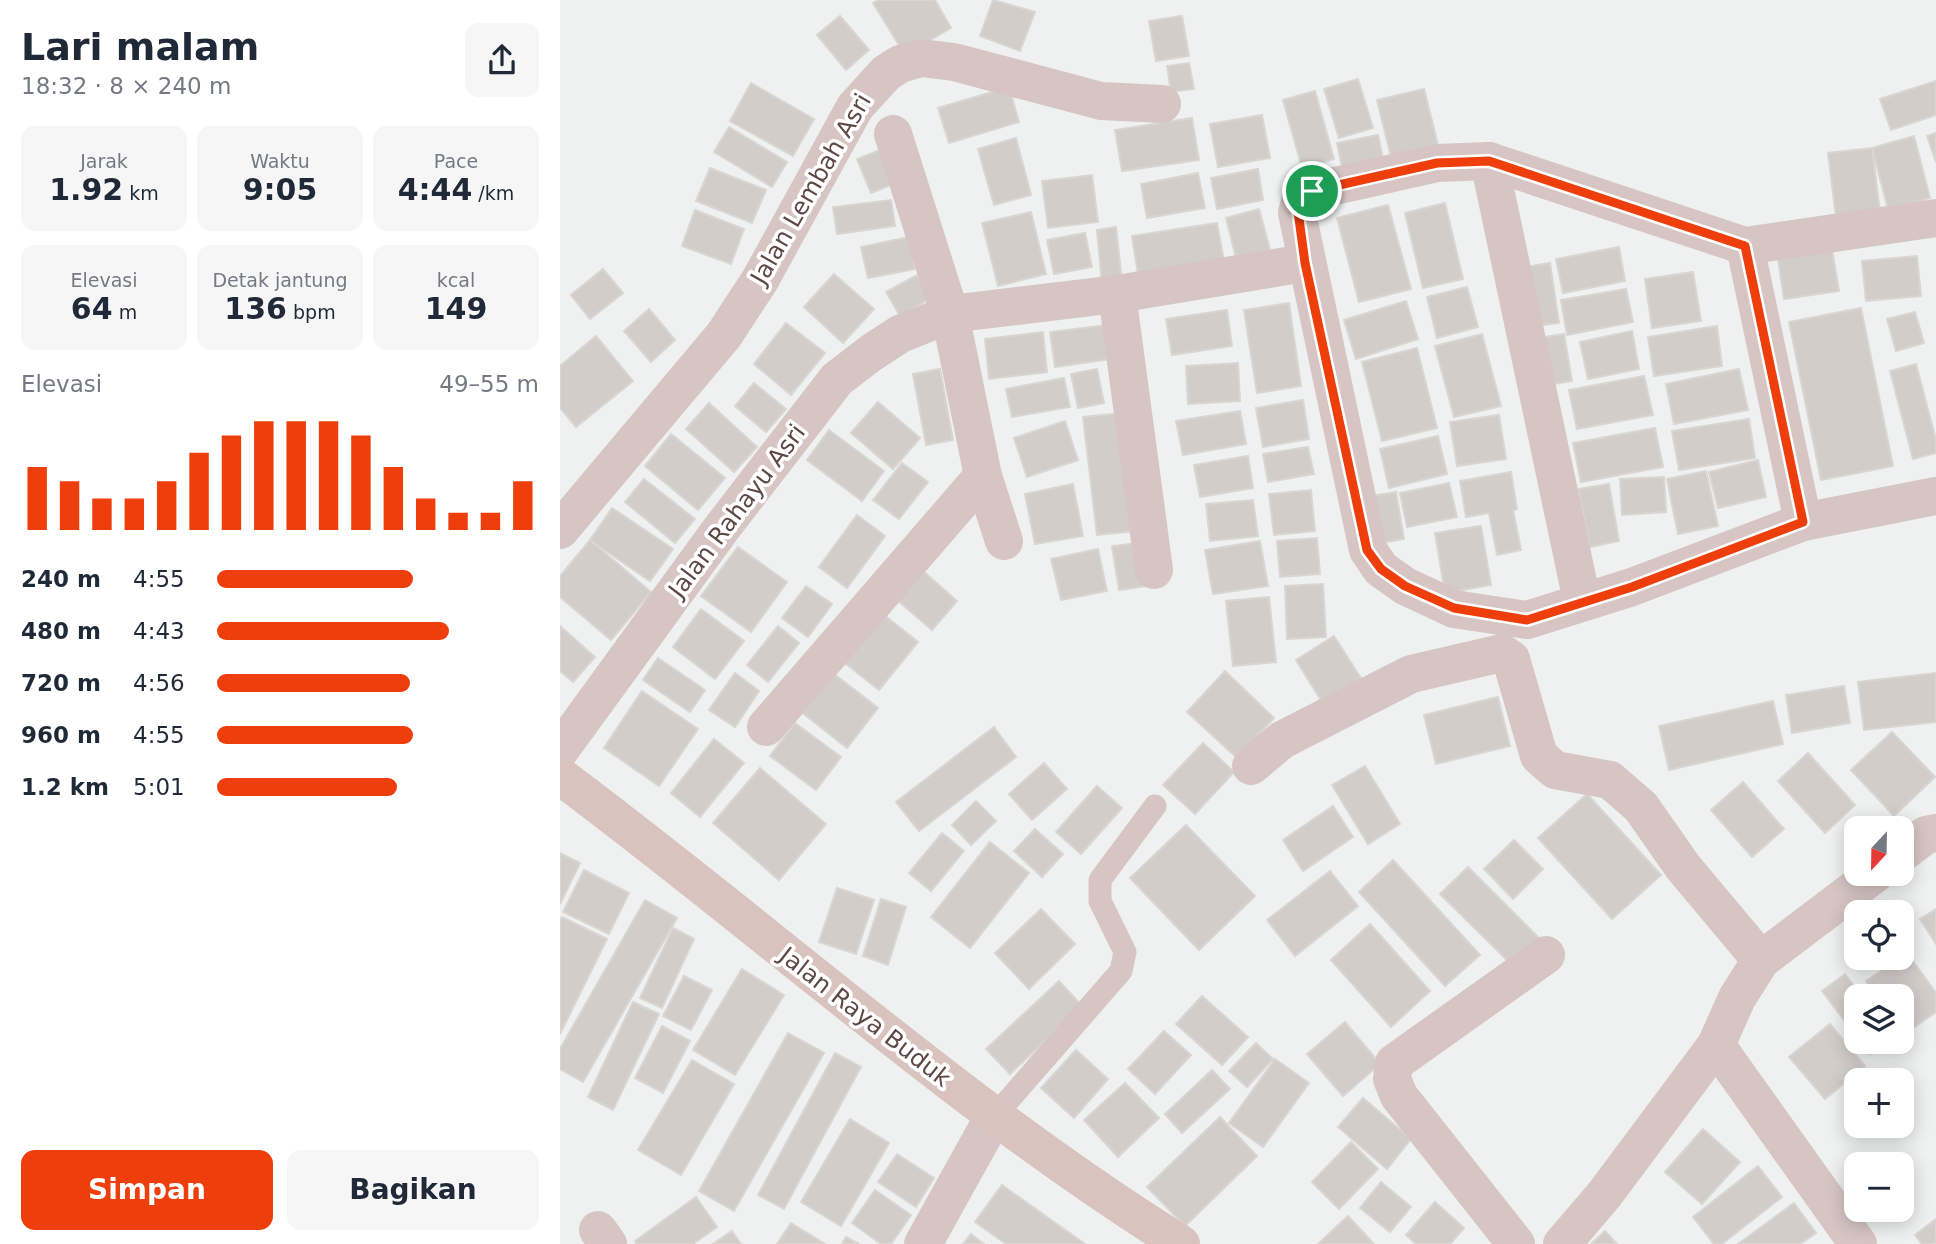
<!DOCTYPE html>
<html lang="id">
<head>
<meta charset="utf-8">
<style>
	body { margin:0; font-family:"DejaVu Sans",sans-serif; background:#f6f6f7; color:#1f2937; height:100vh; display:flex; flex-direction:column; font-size:26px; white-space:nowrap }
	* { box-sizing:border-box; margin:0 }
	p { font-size:23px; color:#747a83 }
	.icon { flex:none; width:38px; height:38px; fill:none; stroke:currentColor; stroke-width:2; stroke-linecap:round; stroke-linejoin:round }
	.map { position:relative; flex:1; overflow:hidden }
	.panel { display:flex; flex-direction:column; background:#fff; width:560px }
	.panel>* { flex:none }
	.needle { width:46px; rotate:202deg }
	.controls { position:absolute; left:1284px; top:816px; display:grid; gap:14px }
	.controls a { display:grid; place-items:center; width:70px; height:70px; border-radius:14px; background:#fff; box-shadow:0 4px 18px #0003; font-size:35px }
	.pin { position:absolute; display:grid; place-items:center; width:60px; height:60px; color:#fff; margin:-30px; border:4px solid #fff; border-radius:50%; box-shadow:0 2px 7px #0007 }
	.round { display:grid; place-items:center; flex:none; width:74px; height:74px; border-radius:14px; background:#f6f6f7 }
	.head { display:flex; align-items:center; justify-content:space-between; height:119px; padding:0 21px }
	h1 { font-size:38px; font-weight:700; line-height:52px }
	.figures { display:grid; grid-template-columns:repeat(3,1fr); gap:10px; height:119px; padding:7px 21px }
	.figures div { display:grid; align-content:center; border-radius:14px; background:#f6f6f7; text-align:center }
	.figures b { font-size:30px; font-weight:700 }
	.figures small { font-size:19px; font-weight:400 }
	.figures p { font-size:19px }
	.chart { height:196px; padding:14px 21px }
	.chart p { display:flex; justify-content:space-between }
	.chart svg { width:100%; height:126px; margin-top:7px; stroke:#ed3e0b; stroke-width:6 }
	.action { display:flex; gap:14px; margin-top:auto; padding:14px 21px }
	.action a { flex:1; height:80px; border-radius:14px; background:#ed3e0b; color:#fff; font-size:28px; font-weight:700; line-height:80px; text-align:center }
	.action a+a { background:#f6f6f7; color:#1f2937 }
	ul { padding:0 21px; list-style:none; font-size:23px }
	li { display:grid; grid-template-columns:112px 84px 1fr; align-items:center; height:52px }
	li i { height:18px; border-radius:9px; background:#ed3e0b }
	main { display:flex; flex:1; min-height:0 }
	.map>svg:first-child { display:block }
	.building { fill:#d3cdca; stroke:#dad5d1; stroke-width:2 }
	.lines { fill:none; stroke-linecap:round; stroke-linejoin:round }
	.lane { stroke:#d6c5c3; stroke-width:23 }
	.street { stroke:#d6c5c3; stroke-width:38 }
	.secondary { stroke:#d9c3bf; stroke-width:38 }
	.route-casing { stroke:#fff; stroke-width:14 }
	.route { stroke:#ed3e0b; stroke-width:9 }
	.labels { text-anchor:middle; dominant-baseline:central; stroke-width:7; stroke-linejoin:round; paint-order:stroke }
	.street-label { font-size:24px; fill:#5d4845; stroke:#fff }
</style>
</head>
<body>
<main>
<section class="panel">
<div class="head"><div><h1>Lari malam</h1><p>18:32 · 8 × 240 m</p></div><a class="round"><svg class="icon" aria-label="share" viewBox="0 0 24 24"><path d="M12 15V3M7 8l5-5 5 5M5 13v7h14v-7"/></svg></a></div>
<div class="figures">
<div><p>Jarak</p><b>1.92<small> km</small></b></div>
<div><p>Waktu</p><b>9:05</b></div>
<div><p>Pace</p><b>4:44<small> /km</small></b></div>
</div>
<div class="figures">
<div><p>Elevasi</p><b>64<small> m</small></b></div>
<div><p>Detak jantung</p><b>136<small> bpm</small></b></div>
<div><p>kcal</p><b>149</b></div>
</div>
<div class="chart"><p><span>Elevasi</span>49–55 m</p>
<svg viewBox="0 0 160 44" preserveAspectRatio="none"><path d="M5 44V22M15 44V27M25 44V33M35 44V33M45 44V27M55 44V17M65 44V11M75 44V6M85 44V6M95 44V6M105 44V11M115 44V22M125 44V33M135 44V38M145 44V38M155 44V27"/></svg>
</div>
<ul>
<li><b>240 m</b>4:55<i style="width:61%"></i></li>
<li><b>480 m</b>4:43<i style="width:72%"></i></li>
<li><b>720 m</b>4:56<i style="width:60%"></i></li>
<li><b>960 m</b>4:55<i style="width:61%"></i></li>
<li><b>1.2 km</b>5:01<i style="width:56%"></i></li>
</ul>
<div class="action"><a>Simpan</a><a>Bagikan</a></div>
</section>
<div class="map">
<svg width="1376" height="1244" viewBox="0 0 1376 1244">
	<rect width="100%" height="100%" fill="#eef1f0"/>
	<!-- building -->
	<g class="building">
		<polygon points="319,0 375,0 391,28 345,55 313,3"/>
		<polygon points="433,0 475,12 460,51 420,36"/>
		<polygon points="280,16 309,50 286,70 257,35"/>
		<polygon points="622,16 629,56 596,61 589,21"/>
		<polygon points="629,63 634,89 611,92 607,66"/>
		<polygon points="798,79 813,128 779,138 764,89"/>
		<polygon points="1376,81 1376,115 1331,130 1320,99"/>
		<polygon points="191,83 254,119 233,156 170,121"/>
		<polygon points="449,87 459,122 389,143 378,108"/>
		<polygon points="864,89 878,145 831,157 817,100"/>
		<polygon points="755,91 774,159 742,168 723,100"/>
		<polygon points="702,115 710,158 658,167 650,124"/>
		<polygon points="632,118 639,160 562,171 555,130"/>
		<polygon points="169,127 227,162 212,187 154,152"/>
		<polygon points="1376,133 1376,162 1367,136"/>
		<polygon points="818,135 823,159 782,167 777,143"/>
		<polygon points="1354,136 1370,198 1328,209 1312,148"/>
		<polygon points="456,138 471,195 434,205 418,149"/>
		<polygon points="325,148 339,182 311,193 297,159"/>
		<polygon points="1312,148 1320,212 1276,217 1268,153"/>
		<polygon points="150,168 206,190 192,223 136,201"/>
		<polygon points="698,169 703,200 657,209 651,178"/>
		<polygon points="638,173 645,208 587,218 581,184"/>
		<polygon points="532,175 538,222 488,228 482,181"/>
		<polygon points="331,200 335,226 277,234 273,207"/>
		<polygon points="885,203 903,279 863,288 845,213"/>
		<polygon points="828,205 851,289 799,302 777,218"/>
		<polygon points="699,209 712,257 678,266 666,218"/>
		<polygon points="135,210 184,229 171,264 122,246"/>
		<polygon points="471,212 486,274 438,286 422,223"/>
		<polygon points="657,223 664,261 578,275 572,236"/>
		<polygon points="556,227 562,282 542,284 537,230"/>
		<polygon points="525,233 532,267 494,274 487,240"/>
		<polygon points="349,237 355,269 308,278 301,247"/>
		<polygon points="1270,237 1279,291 1224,299 1216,246"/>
		<polygon points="1059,247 1065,281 1003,293 996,259"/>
		<polygon points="1357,256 1361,296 1306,301 1302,261"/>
		<polygon points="990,263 999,323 970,327 960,268"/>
		<polygon points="43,269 63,293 30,319 11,295"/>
		<polygon points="1133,272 1141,321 1092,328 1085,279"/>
		<polygon points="274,274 314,309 283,343 244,307"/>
		<polygon points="357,275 371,298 340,316 326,292"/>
		<polygon points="907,287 918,327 877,338 867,297"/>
		<polygon points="1066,289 1073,322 1007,335 1001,300"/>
		<polygon points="846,301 858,339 796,359 784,320"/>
		<polygon points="729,303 741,386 697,393 684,310"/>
		<polygon points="1301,308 1333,466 1261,480 1229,322"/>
		<polygon points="89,309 115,340 91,362 64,331"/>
		<polygon points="667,310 672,346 612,355 606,319"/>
		<polygon points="1355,312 1364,343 1336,351 1327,319"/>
		<polygon points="226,323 265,353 231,395 194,364"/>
		<polygon points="546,325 551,359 495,367 490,332"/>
		<polygon points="1157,326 1162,366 1094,376 1088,337"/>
		<polygon points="1072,331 1079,369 1028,379 1020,342"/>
		<polygon points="483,332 487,372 429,379 425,339"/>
		<polygon points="922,334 941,406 894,417 875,346"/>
		<polygon points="1004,334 1012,381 981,386 973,339"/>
		<polygon points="36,336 73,381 16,427 0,408 0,366"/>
		<polygon points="857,348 877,428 822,441 802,362"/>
		<polygon points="678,363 680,401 628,404 626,366"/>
		<polygon points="1356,364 1376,440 1376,453 1353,459 1330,371"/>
		<polygon points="380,369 393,440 366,445 353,374"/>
		<polygon points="537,369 544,403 518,408 511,374"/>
		<polygon points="1179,369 1188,410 1114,424 1106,384"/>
		<polygon points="1084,376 1093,415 1017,429 1009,390"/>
		<polygon points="504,378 510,407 452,417 446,389"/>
		<polygon points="194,383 226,409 206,432 175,406"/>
		<polygon points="743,400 749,439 703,447 696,408"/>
		<polygon points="318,402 360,438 333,469 291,433"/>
		<polygon points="149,403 197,447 174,472 126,429"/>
		<polygon points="680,411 686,444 623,455 616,421"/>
		<polygon points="562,413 575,531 537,535 523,417"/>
		<polygon points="939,415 946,459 897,466 890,422"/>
		<polygon points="1189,419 1195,458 1119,470 1112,431"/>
		<polygon points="505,421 518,460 467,477 454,438"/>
		<polygon points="1095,428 1103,467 1021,482 1013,443"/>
		<polygon points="269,430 324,471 302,501 247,460"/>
		<polygon points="111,434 165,478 138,510 85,466"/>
		<polygon points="878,436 887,474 829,488 820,449"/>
		<polygon points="748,447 754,474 708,482 703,454"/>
		<polygon points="688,456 693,488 640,497 634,465"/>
		<polygon points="1198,460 1206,497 1158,508 1149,472"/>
		<polygon points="342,463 368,482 339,519 313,500"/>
		<polygon points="1146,471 1158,526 1118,534 1107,479"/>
		<polygon points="951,472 957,509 953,510 961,550 937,555 929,513 906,517 900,481"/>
		<polygon points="1104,477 1106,512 1062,515 1060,479"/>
		<polygon points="84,479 135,519 115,543 65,502"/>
		<polygon points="889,483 897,517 847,527 840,493"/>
		<polygon points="513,484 523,536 475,544 465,494"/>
		<polygon points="1049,484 1059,541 1030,547 1018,489"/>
		<polygon points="751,490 755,531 714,535 709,494"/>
		<polygon points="836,492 844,539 815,544 806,497"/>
		<polygon points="693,500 698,536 650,541 646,504"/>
		<polygon points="52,508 113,549 90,581 30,540"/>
		<polygon points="297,515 325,536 287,588 259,567"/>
		<polygon points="921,526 931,585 885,593 875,533"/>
		<polygon points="757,538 760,574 720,577 717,541"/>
		<polygon points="30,540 91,592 51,640 0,597 0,576"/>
		<polygon points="700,541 708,586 653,594 645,550"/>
		<polygon points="587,542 593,585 559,590 552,546"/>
		<polygon points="178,547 227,582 191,632 141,596"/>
		<polygon points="538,549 547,591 501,600 491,559"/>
		<polygon points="362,570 397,601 372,630 336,599"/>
		<polygon points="763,584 766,637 727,639 725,586"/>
		<polygon points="246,586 272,604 248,637 222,618"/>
		<polygon points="709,597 716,662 673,666 666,601"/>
		<polygon points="141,609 184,641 155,679 113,647"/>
		<polygon points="324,615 358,642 319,690 285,663"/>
		<polygon points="0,626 35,657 13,682 0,671"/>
		<polygon points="218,626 239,643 208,682 187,665"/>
		<polygon points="774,636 806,686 767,710 736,660"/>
		<polygon points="98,658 145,690 130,712 83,680"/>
		<polygon points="265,667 318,708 287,748 234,706"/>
		<polygon points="665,671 714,718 677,758 627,712"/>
		<polygon points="175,673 199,691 175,727 149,710"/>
		<polygon points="1376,673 1376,722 1304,730 1298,682"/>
		<polygon points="1284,686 1290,723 1232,733 1226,695"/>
		<polygon points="82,691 138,729 99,786 44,748"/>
		<polygon points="938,697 950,746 876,764 864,715"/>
		<polygon points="1213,701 1223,744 1109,770 1099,726"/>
		<polygon points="235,723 281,757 256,790 210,756"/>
		<polygon points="434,727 456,757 359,831 336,802"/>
		<polygon points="1332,732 1375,777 1334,816 1291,770"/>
		<polygon points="154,739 184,763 140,817 111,793"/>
		<polygon points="643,743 674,772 635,814 603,785"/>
		<polygon points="1248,753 1295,805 1265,833 1218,781"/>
		<polygon points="484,763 507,789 472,820 449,794"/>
		<polygon points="805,766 840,824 808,844 772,785"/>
		<polygon points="200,768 266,824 219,880 153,823"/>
		<polygon points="1183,782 1224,829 1192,857 1151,810"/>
		<polygon points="537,786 562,808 521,854 496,832"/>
		<polygon points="1027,794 1101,875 1052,919 978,838"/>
		<polygon points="416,801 436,821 411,845 392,825"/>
		<polygon points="773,806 793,837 743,871 723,840"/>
		<polygon points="626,825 695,896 639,950 570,878"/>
		<polygon points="475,829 503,854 482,877 454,851"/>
		<polygon points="382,833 404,851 371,891 349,873"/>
		<polygon points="954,840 983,869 953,899 924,869"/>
		<polygon points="430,842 469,873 410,948 371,917"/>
		<polygon points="0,853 20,863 0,904"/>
		<polygon points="833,860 920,955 885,986 799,892"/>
		<polygon points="908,867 979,938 952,965 880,894"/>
		<polygon points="24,870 69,893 49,934 3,912"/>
		<polygon points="770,871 798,906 735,956 707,920"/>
		<polygon points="277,888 314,900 296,954 259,942"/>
		<polygon points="321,899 346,907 328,965 303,956"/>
		<polygon points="85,900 117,918 23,1082 0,1069 0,1049"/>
		<polygon points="481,909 515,944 469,989 435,953"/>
		<polygon points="1376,909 1376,944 1360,919"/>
		<polygon points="2,917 47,939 0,1034 0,921"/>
		<polygon points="810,924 870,991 831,1027 771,960"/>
		<polygon points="113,928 134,939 102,1008 80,998"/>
		<polygon points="1347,953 1376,993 1376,1012 1343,1035 1342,996 1316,996 1306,981"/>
		<polygon points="182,969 224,995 175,1075 133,1050"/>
		<polygon points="1285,974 1302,996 1297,996 1297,1037 1262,991"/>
		<polygon points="124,976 152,990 131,1030 103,1016"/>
		<polygon points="499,981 522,1006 450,1074 426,1049"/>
		<polygon points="642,996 688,1037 662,1065 616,1024"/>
		<polygon points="73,1002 99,1014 53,1110 28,1097"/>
		<polygon points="785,1022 820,1064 783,1096 747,1054"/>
		<polygon points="1270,1024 1305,1066 1265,1099 1229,1057"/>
		<polygon points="102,1026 130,1041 103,1093 75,1078"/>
		<polygon points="604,1031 631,1055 595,1094 568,1069"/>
		<polygon points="228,1033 264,1053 174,1211 139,1191"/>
		<polygon points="1300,1041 1328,1041 1310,1054"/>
		<polygon points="696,1043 713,1059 687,1087 669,1071"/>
		<polygon points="516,1050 548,1079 514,1118 481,1088"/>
		<polygon points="275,1053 301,1067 224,1209 198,1195"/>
		<polygon points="715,1059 749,1083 703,1147 669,1123"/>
		<polygon points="132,1060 174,1084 121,1175 78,1150"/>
		<polygon points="652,1070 670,1089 622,1133 605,1114"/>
		<polygon points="565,1083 599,1118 558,1157 524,1120"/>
		<polygon points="803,1098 851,1139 827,1169 778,1127"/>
		<polygon points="660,1117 697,1156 625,1226 587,1187"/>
		<polygon points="290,1119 329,1143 281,1226 241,1202"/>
		<polygon points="1143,1129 1180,1162 1142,1204 1105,1172"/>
		<polygon points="791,1142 818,1169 779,1209 752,1182"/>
		<polygon points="337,1154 374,1178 356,1207 318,1182"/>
		<polygon points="1198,1166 1222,1197 1162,1244 1154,1244 1133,1217"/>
		<polygon points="821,1182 851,1207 830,1232 800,1208"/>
		<polygon points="442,1185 525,1244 446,1244 415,1222"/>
		<polygon points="315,1190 351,1215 331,1244 321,1244 292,1223"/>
		<polygon points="136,1197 157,1227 133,1244 77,1244 75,1241"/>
		<polygon points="875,1202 904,1228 890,1244 856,1244 846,1235"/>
		<polygon points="1234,1203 1256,1233 1240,1244 1178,1244"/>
		<polygon points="788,1216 814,1244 758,1244"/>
		<polygon points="1376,1219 1376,1244 1362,1244 1355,1235"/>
		<polygon points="231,1223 265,1244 217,1244"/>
		<polygon points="172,1231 181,1244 153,1244"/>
		<polygon points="1045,1231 1057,1244 1031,1244"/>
		<polygon points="411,1234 424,1244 403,1244"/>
		<polygon points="286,1237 299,1244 282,1244"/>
	</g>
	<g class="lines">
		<!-- lane -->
		<polyline class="lane" points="433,1118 561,971 565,952 540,901 540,880 595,806"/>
		<!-- street -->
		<g class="street">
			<polyline points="333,134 390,314 423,476 444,541"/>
			<polyline points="929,161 1022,601"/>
			<polyline points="1376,218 1185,246 929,161 877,163 753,191 741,198 737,213 808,550 821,569 845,586 894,609 967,620 1072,587 1243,522 1376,496"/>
			<polyline points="1185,246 1243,522"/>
			<polyline points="557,294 594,570"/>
			<polyline points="0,530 164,335 200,280 295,107 326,73 340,64 361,58 394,62 541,101 602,104"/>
			<polyline points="206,727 423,476"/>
			<polyline points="0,750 161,529 277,379 311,353 340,334 390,314 557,294 745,263"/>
			<polyline points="691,766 722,740 851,674 942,653 951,659 979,756 995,770 1050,780 1081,807 1123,867 1201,960"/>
			<polyline points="1342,853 1366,835 1376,833"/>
			<polyline points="1156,1045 1298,1244"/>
			<polyline points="38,1230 48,1244"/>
			<polyline points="363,1244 433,1118"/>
			<polyline points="956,1244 839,1096 832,1079 834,1063 986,955"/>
			<polyline points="1002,1244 1044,1195 1156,1045 1177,998 1201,960 1316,873"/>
		</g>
		<!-- secondary -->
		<path class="secondary" d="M0 776C208 931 400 1106 621 1244"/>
	</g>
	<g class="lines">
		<!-- route casing -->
		<g class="route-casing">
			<polygon id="route" points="929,161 1185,246 1243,522 1072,587 967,620 894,608 845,586 821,569 807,550 745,263 737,204 752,191 877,163"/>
		</g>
		<!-- route -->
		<use href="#route" class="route"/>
	</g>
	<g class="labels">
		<!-- street labels -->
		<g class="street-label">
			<text transform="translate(251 189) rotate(-60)">Jalan Lembah Asri</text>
			<text transform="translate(177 511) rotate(-53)">Jalan Rahayu Asri</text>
			<text transform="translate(305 1017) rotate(38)">Jalan Raya Buduk</text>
		</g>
	</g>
</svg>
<div class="controls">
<a><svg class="needle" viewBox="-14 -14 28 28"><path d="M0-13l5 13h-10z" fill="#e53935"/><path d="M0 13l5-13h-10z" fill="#747a83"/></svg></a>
<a><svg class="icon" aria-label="locate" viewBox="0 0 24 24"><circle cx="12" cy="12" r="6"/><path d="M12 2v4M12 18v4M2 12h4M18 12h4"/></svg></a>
<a><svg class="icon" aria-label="layers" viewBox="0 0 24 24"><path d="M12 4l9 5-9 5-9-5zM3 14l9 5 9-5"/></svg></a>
<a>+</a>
<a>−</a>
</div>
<div class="pin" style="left:752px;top:191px;background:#1e9e55"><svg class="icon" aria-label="arrive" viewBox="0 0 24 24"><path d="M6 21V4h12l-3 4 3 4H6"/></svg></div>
</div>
</main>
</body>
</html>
